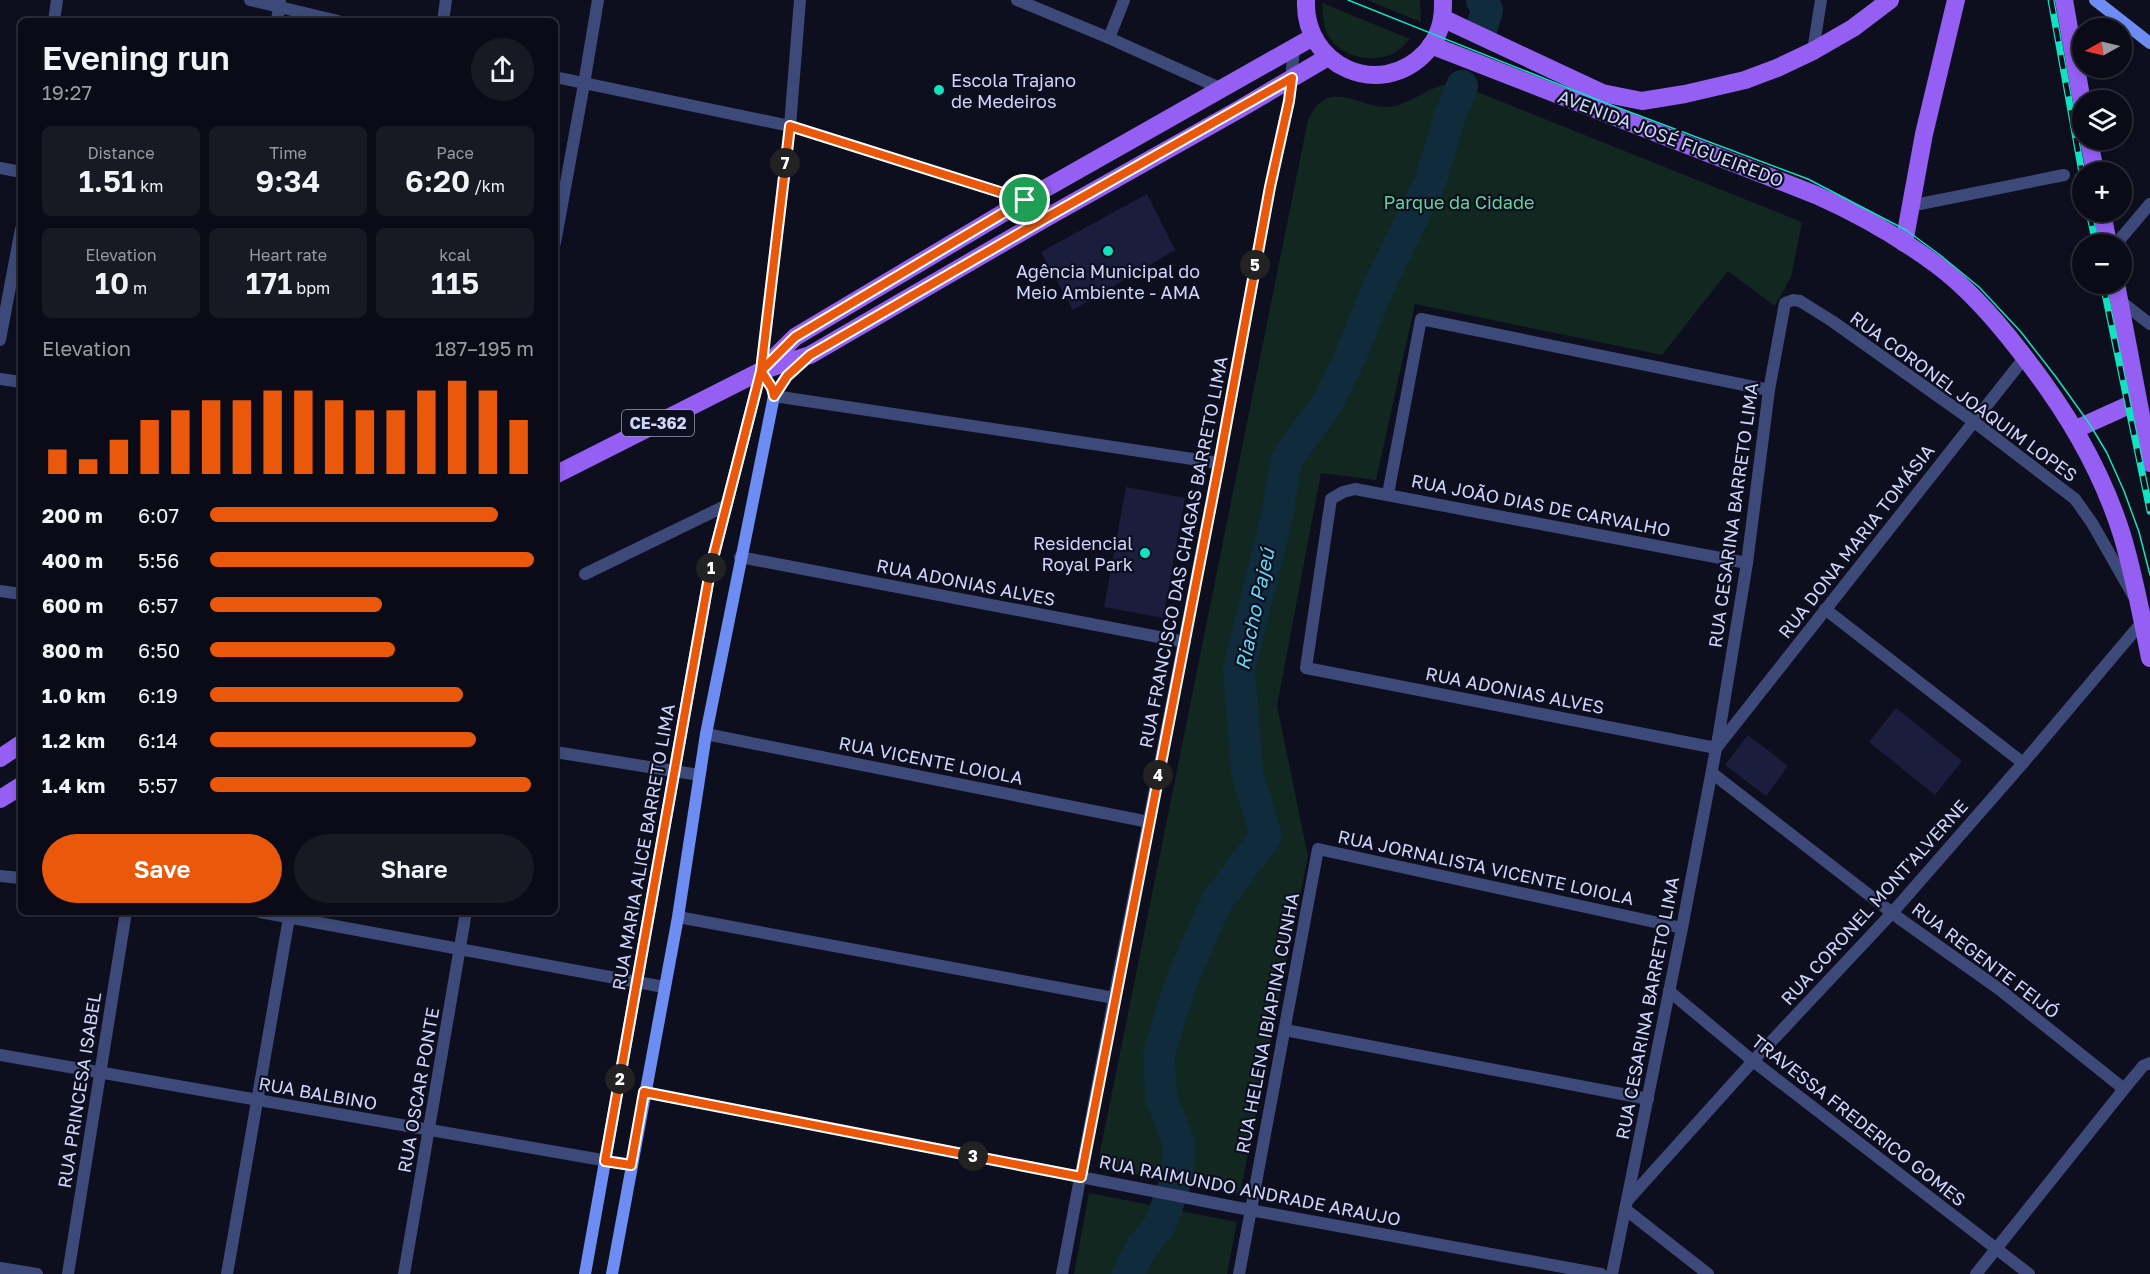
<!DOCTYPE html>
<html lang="en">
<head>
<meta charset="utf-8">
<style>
	body { margin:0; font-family:"Golos Text",sans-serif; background:#181923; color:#f1f3f6; height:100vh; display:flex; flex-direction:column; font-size:22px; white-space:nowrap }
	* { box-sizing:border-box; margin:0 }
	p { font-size:20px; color:#999ba1 }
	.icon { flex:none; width:33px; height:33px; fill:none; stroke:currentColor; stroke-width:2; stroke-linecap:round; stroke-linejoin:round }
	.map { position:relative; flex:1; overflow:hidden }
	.side { position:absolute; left:18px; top:18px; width:540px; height:897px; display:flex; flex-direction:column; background:#0a0b16; border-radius:9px; box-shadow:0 3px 9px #0003,0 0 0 2px #2a2b35 }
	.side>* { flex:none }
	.needle { width:39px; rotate:262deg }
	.buttons { position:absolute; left:2072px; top:18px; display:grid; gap:12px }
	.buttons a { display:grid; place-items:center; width:60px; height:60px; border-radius:50%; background:#0a0b16; box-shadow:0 3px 9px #0003,0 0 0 2px #2a2b35; font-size:30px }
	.pin { position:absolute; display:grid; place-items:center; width:51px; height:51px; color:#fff; margin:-26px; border:3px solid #fff; border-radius:50%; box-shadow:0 2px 6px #0007 }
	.km { position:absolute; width:30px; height:30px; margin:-15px; border-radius:50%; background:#222; color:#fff; font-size:16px; line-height:30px; text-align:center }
	.round { display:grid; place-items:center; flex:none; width:63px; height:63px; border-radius:32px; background:#181923 }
	.headline { display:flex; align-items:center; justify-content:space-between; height:102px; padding:0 24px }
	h1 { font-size:33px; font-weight:600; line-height:45px }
	.figures { display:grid; grid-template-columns:repeat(3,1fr); gap:9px; height:102px; padding:6px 24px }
	.figures div { display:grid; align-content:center; border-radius:9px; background:#181923; text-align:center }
	.figures b { font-size:30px; font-weight:600 }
	.figures small { font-size:16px; font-weight:400 }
	.figures p { font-size:16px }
	.chart { height:168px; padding:12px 24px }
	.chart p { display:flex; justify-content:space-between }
	.chart svg { width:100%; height:108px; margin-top:6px; stroke:#ea580c; stroke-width:6 }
	.cta { display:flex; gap:12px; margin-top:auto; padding:12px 24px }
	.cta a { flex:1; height:69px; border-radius:36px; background:#ea580c; color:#fff; font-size:24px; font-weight:600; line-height:69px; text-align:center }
	.cta a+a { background:#181923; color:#f1f3f6 }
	ul { padding:0 24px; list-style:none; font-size:20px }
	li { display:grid; grid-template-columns:96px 72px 1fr; align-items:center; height:45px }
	li i { height:15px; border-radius:8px; background:#ea580c }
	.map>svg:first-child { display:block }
	.green { fill:#112720 }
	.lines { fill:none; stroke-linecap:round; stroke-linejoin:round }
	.river { stroke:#0f2b3c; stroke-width:32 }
	.building { fill:#1b1d3d }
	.street { stroke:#3d4a79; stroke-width:12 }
	.secondary { stroke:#6d8df3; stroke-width:12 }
	.primary { stroke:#945ff2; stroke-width:18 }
	.tram { stroke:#13e2c0; stroke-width:1.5 }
	.rail-casing { stroke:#13e2c0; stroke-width:7 }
	.rail { stroke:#0e0f1e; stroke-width:4.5; stroke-dasharray:14; stroke-linecap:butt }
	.route-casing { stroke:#fff; stroke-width:12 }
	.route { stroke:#ea580c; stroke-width:8 }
	.poi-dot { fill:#13e2c0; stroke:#0e0f1e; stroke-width:2 }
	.labels { text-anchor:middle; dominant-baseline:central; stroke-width:4.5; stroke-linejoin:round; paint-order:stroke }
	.shield { fill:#0e0f1e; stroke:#949ab9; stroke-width:1.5 }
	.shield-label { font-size:16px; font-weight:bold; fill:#ced5fb }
	.poi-label { font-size:18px; fill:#ced5fb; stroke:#0e0f1e; text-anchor:start }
	.street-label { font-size:18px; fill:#ced5fb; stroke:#0e0f1e }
	.park-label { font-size:18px; fill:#61d499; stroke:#0e0f1e }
	.water-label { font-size:20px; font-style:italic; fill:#65d6f2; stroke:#0e0f1e }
</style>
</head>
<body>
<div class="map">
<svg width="2150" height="1274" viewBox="0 0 2150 1274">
	<rect width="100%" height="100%" fill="#0e0f1e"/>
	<!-- green -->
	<g class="green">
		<polygon points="1367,0 1420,0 1421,22"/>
		<path d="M1322 3 1410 39C1405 43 1401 49 1396 52 1374 65 1337 57 1326 31 1323 23 1323 12 1322 3Z"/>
		<path d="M1448 84H1457L1802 222 1791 277 1775 306 1728 271 1662 355 1415 304 1376 480 1321 473 1277 706 1308 856 1240 1194 1097 1167 1308 120C1331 72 1362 114 1395 106 1414 101 1429 87 1448 84Z"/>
		<polygon points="1089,1193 1237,1222 1227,1274 1074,1274"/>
	</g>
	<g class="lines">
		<!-- river -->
		<g class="river">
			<polyline points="1482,27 1487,10 1482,0"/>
			<polyline points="1128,1274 1142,1247 1160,1225 1178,1175 1179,1143 1161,1097 1159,1054 1172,1010 1187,968 1217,901 1266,836 1247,772 1239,669 1276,521 1286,461 1329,400 1352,353 1378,288 1431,180 1449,119 1462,86"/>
		</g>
	</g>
	<!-- building -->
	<g class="building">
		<polygon points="1147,194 1175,250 1073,310 1041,252"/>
		<polygon points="1126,487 1185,498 1163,618 1104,607"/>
		<polygon points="1896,708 1962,761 1935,795 1869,742"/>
		<polygon points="1748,735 1788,766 1766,796 1725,765"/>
	</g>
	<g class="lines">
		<!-- street -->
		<g class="street">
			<polyline points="250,0 338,21"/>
			<polyline points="1017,0 1109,38 1222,89"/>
			<polyline points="54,21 57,0"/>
			<polyline points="277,21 280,0"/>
			<polyline points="443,21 446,0"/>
			<polyline points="1109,38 1124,0"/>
			<polyline points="1813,51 1821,0"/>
			<polyline points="555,77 790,126 1025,200"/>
			<polyline points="0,168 21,172"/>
			<polyline points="1910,206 2064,175"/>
			<polyline points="555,243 584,84 598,0"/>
			<polyline points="2116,244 2150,204"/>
			<polyline points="2119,300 2150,324"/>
			<polyline points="0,340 21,229"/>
			<polyline points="761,371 790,126 800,0"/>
			<polyline points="0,379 21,382"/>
			<polyline points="774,396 1219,463"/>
			<polyline points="1388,494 1421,319 1769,390"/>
			<polyline points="740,557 1185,642"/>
			<polyline points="585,574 727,505"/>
			<polyline points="0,591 21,594"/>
			<polyline points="1825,609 2023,763"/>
			<polyline points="706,734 1149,822"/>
			<polyline points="1717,747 2025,357"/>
			<polyline points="1716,748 1306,668 1331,499 1343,492 1355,489 1747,563"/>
			<polyline points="555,752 699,775"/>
			<polyline points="1712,773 1900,919 1999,989 2124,1089"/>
			<polyline points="0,876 21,878"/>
			<polyline points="260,912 664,987"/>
			<polyline points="678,917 1114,998"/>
			<polyline points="1669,991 1753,1061 2029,1274"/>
			<polyline points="1285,1030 1648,1099"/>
			<polyline points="0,1055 631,1165"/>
			<polyline points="644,1092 1250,1210 1601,1274"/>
			<polyline points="1627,1201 1753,1061 1892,913 2023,763 2143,621"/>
			<polyline points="1625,1209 1708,1274"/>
			<polyline points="0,1268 37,1274"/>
			<polyline points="68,1274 126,912"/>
			<polyline points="227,1274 290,912"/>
			<polyline points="404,1274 466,912"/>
			<polyline points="1062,1274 1114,998 1219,463 1270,187 1289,101 1294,48"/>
			<polyline points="1239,1274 1318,849 1682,928"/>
			<polyline points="1612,1274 1682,928 1719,733 1747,563 1769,390 1785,303 1793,300 1800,301 1832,321 1973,421 2075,499 2092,523 2133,595"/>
			<polyline points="1976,1274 2124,1089 2143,1066 2150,1063"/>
		</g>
		<!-- secondary -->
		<g class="secondary">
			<polyline points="2095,0 2150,43"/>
			<polyline points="585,1274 711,566 761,371"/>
			<polyline points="612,1274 678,917 706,734 774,396 787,376 805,360"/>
		</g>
		<!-- primary -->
		<g class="primary">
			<path d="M1306 0C1303 66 1380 101 1426 52 1434 43 1440 31 1442 19 1443 13 1443 6 1443 0"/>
			<polyline points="2064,0 2082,102"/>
			<polyline points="1442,18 1602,93 1642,101 1685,94 1745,80 1777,68 1813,51 1853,28 1890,0"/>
			<path d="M1431 45 1816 195C1859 214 1899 237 1937 265 1968 288 1995 319 2019 350 2063 406 2100 465 2122 535 2134 575 2142 617 2150 658"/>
			<polyline points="2089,140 2095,172"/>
			<polyline points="2102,212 2108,244"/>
			<polyline points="1904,243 1924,134 1956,0"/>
			<polyline points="2116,284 2150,463"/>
			<polyline points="764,368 795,337 1025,200 1313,37"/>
			<polyline points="2076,429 2138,401"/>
			<polyline points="555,475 761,371 810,355 1044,219 1238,110 1328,57"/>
			<polyline points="0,758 21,744"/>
			<polyline points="0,799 21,786"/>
		</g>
		<!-- tram -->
		<polyline class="tram" points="1348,0 1603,102 1808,179 1906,230 1940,255 1979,287 2021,332 2056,377 2089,423 2107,453 2124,491 2139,532 2150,575"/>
		<!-- rail casing -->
		<g class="rail-casing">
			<g id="rail">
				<polyline points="2051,0 2082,173"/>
				<polyline points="2089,212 2096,244"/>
				<polyline points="2103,284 2150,511"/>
			</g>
		</g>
		<!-- rail -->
		<use href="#rail" class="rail"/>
	</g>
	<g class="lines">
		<!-- route casing -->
		<g class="route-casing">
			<polyline id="route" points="1025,200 795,337 761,371 711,566 605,1161 631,1165 644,1092 1081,1177 1219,464 1270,187 1289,101 1292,78 1044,219 810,355 787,376 774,396 772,388 761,371 790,126 1025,200"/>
		</g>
		<!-- route -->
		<use href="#route" class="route"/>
	</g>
	<!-- markers -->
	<g class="poi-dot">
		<circle cx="939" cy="90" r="6"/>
		<circle cx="1108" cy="251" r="6"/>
		<circle cx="1145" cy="553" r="6"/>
	</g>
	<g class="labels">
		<!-- shield labels -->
		<rect class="shield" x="622" y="410" width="72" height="26" rx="4.5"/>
		<g class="shield-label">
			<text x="658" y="423">CE-362</text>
		</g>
		<!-- poi labels -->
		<g class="poi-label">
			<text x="951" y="80">Escola Trajano<tspan x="951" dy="21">de Medeiros</tspan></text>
			<text x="1108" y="271" text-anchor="middle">Agência Municipal do<tspan x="1108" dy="21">Meio Ambiente - AMA</tspan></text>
			<text x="1133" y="543" text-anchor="end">Residencial<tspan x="1133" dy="21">Royal Park</tspan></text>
		</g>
		<!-- street labels -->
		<g class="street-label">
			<text transform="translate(1671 138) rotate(21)">AVENIDA JOSÉ FIGUEIREDO</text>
			<text transform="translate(1964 396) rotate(36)">RUA CORONEL JOAQUIM LOPES</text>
			<text transform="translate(1541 505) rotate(11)">RUA JOÃO DIAS DE CARVALHO</text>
			<text transform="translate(1733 515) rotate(-82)">RUA CESARINA BARRETO LIMA</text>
			<text transform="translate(1856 541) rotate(-52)">RUA DONA MARIA TOMÁSIA</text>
			<text transform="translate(1183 552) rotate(-79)">RUA FRANCISCO DAS CHAGAS BARRETO LIMA</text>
			<text transform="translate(966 582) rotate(11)">RUA ADONIAS ALVES</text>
			<text transform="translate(1515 690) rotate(11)">RUA ADONIAS ALVES</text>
			<text transform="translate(931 760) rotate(11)">RUA VICENTE LOIOLA</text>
			<text transform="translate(643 847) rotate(-80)">RUA MARIA ALICE BARRETO LIMA</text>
			<text transform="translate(1486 867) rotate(12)">RUA JORNALISTA VICENTE LOIOLA</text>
			<text transform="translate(1874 902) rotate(-48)">RUA CORONEL MONT'ALVERNE</text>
			<text transform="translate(1986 960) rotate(37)">RUA REGENTE FEIJÓ</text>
			<text transform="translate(1647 1008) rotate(-79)">RUA CESARINA BARRETO LIMA</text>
			<text transform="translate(1267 1023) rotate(-79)">RUA HELENA IBIAPINA CUNHA</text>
			<text transform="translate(79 1090) rotate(-81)">RUA PRINCESA ISABEL</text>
			<text transform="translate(418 1090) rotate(-80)">RUA OSCAR PONTE</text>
			<text transform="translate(318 1093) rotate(10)">RUA BALBINO</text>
			<text transform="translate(1859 1120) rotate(38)">TRAVESSA FREDERICO GOMES</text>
			<text transform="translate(1250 1190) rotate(11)">RUA RAIMUNDO ANDRADE ARAUJO</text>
		</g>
		<!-- park labels -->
		<g class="park-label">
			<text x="1459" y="202">Parque da Cidade</text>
		</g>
		<!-- water labels -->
		<g class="water-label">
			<text transform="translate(1254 609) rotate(-78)">Riacho Pajeú</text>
		</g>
	</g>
</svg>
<div class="buttons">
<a><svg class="needle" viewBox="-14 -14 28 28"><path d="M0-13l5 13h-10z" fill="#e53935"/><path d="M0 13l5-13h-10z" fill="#999ba1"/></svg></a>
<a><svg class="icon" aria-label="layers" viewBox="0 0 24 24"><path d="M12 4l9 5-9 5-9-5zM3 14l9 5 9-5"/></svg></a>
<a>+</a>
<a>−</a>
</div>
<div class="pin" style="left:1025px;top:200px;background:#1e9e55"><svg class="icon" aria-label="arrive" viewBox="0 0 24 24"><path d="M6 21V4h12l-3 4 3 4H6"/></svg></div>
<b class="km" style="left:711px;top:568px">1</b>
<b class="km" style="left:620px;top:1079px">2</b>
<b class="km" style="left:973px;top:1156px">3</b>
<b class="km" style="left:1158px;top:775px">4</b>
<b class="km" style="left:1255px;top:265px">5</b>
<b class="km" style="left:785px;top:163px">7</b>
<section class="side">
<div class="headline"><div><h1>Evening run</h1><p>19:27</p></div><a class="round"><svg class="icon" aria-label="share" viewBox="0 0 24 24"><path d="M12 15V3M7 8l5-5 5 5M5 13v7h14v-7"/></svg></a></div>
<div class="figures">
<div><p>Distance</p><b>1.51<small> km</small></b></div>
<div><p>Time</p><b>9:34</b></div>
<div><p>Pace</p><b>6:20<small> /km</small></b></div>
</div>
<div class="figures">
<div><p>Elevation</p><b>10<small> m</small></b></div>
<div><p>Heart rate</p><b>171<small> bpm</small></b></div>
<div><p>kcal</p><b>115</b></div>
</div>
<div class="chart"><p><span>Elevation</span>187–195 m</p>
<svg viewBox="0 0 160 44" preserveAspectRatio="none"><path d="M5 44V34M15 44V38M25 44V30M35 44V22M45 44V18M55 44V14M65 44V14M75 44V10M85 44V10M95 44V14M105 44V18M115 44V18M125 44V10M135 44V6M145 44V10M155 44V22"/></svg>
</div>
<ul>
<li><b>200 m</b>6:07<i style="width:89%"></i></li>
<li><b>400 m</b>5:56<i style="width:100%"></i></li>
<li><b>600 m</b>6:57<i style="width:53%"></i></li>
<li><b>800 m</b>6:50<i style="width:57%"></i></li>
<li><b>1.0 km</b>6:19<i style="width:78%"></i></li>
<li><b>1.2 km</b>6:14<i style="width:82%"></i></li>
<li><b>1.4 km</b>5:57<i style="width:99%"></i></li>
</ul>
<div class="cta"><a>Save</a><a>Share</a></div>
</section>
</div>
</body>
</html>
